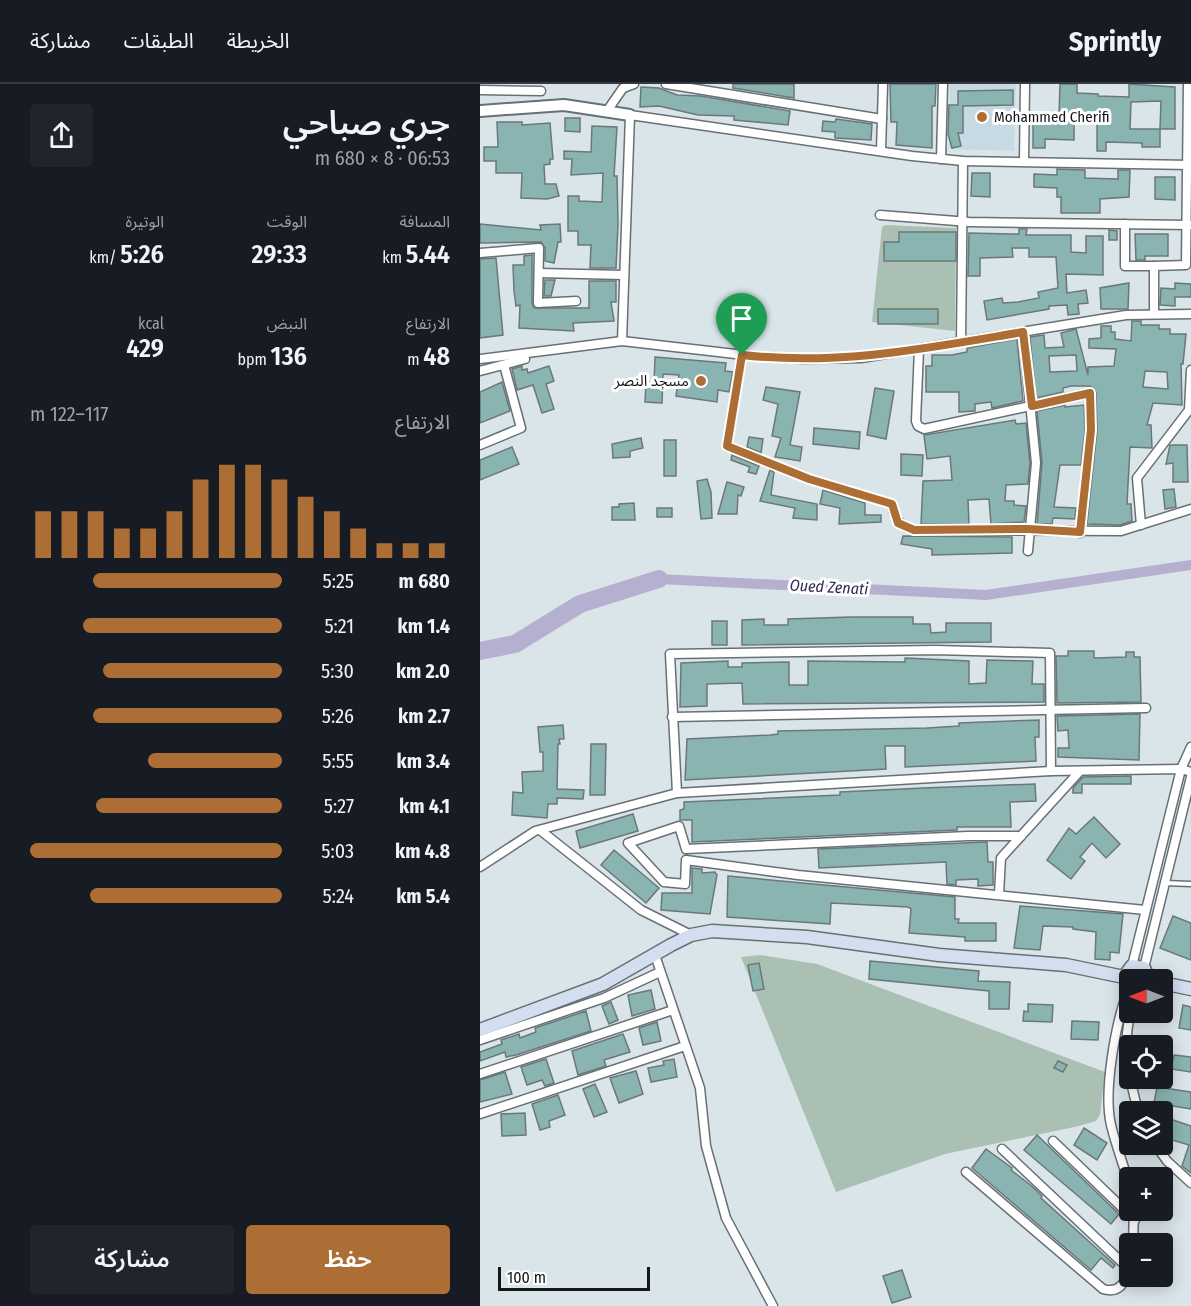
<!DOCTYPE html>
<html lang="ar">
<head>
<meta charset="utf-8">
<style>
	body { margin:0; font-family:"Fira Sans Condensed","Noto Sans Arabic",sans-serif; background:#20242c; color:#f1f3f6; direction:rtl; height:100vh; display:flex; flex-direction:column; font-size:22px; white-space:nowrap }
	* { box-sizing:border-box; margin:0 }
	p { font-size:20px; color:#9ea1a6 }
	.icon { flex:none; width:33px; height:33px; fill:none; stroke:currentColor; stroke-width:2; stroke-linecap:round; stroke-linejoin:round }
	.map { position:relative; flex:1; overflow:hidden; direction:ltr }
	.details { display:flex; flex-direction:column; background:#171b24; width:480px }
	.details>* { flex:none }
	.needle { width:39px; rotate:270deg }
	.fabs { position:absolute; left:639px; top:885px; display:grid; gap:12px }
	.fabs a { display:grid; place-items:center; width:54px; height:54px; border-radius:6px; background:#171b24; box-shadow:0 3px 15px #0003; font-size:30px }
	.scale { position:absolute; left:18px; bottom:15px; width:152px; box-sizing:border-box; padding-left:6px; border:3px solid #131718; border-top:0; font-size:16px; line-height:21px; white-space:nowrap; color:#131718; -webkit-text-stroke:4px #fff; paint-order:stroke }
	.pin { position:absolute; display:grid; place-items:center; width:51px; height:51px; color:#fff; margin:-62px -26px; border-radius:50% 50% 50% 0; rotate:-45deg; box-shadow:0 0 6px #0007 }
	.pin .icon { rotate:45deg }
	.round { display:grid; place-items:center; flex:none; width:63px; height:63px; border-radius:6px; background:#20242c }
	.head { display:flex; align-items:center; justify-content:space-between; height:102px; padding:0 30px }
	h1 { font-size:33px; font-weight:600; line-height:45px }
	.stats { display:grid; grid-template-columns:repeat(3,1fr); gap:9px; height:102px; padding:6px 30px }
	.stats div { display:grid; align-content:center }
	.stats b { font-size:26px; font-weight:600 }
	.stats small { font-size:16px; font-weight:400 }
	.stats p { font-size:16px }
	.chart { height:168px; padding:12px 30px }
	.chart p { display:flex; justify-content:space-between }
	.chart svg { width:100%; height:108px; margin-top:6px; stroke:#ad6e35; stroke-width:6 }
	.action { display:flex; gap:12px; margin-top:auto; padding:12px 30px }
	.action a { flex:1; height:69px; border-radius:6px; background:#ad6e35; color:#fff; font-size:24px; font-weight:600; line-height:69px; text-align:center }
	.action a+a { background:#20242c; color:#f1f3f6 }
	ul { padding:0 30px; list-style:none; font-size:20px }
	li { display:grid; grid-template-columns:96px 72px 1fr; align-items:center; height:45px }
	li i { height:15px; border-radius:8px; background:#ad6e35 }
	header { display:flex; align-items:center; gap:36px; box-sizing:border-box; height:84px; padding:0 30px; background:#171b24; border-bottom:2px solid #363941 }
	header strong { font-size:28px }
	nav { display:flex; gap:33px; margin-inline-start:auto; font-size:21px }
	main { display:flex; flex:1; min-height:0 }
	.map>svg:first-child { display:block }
	.built { fill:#c7dae3 }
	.green { fill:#aac0b3 }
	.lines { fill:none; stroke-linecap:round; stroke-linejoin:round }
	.canal { stroke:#b5b0d0; stroke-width:10 }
	.river { stroke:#b5b0d0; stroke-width:18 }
	.building { fill:#89b4b2; stroke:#6c7877; stroke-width:1.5; fill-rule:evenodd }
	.service-casing { stroke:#667075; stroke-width:7 }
	.minor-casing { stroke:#667075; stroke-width:11 }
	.tertiary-casing { stroke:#667075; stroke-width:14 }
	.secondary-casing { stroke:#667075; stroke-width:15 }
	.service { stroke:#fff; stroke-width:4 }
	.minor { stroke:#fff; stroke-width:8 }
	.tertiary { stroke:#fff; stroke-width:10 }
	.secondary { stroke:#d3def0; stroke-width:12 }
	.route-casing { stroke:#fff; stroke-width:12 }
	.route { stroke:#ad6e35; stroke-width:8 }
	.poi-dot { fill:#ad6e35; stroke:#fff; stroke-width:2 }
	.labels { text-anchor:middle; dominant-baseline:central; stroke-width:6; stroke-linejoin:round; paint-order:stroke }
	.poi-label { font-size:15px; fill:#131718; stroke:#fff; text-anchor:start }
	.water-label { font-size:16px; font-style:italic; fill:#332954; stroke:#fff }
</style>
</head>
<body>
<header>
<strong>Sprintly</strong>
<nav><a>الخريطة</a><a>الطبقات</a><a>مشاركة</a></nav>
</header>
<main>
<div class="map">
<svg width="711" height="1222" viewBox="0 0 711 1222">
	<rect width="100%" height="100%" fill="#dae5ea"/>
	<!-- built -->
	<polygon class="built" points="470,0 536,0 534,67 469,65"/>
	<!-- green -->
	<g class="green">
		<polygon points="406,141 476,144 475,247 392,238 402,143"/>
		<polygon points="280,871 337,880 625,988 620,1031 616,1037 599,1042 465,1070 356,1108 261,873"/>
	</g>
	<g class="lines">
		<!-- canal -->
		<polyline class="canal" points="179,495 506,511 711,481"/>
		<!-- river -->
		<polyline class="river" points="0,567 35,560 100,520 179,495"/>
	</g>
	<!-- building -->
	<g class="building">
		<polygon points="253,0 314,0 314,14 253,4"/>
		<polygon points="410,0 456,0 455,22 452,22 452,64 416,61 417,38 411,38"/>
		<polygon points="580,0 597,0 597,9 618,10 618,12 649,13 649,0 695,3 695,45 680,45 681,17 651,18 650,45 680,45 680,63 662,63 662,59 626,58 626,67 617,67 617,38 594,38 594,56 565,55 565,64 553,64 553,32 579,32"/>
		<polygon points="161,3 179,4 197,11 221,12 310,27 308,41 254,36 254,32 218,31 179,22 160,23"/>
		<polygon points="533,6 533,21 483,22 483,49 478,49 481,62 472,64 468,50 469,21 478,21 478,7"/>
		<polygon points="85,34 100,34 100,48 85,47"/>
		<polygon points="356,35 392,40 391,56 355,54 355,48 342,47 343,37 355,38"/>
		<polygon points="17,38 42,38 42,41 70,39 73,75 70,75 70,80 64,81 65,100 76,100 79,112 67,115 41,114 42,89 16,89 16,77 4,77 4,63 18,63"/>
		<polygon points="112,42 137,43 134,92 137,92 138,140 136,184 110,184 111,161 98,161 98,147 88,147 88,112 99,112 99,117 122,118 123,89 91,91 92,75 84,75 84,67 111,68"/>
		<polygon points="577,85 605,86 605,94 638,95 638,86 650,86 649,113 620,115 620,129 581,129 581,113 577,113 577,104 554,103 554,90 577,91"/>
		<polygon points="492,89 510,89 510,113 491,112"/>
		<polygon points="675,93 695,93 695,116 675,115"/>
		<polygon points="0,140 61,146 60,141 80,140 81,158 78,158 74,179 65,177 65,164 61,158 0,159"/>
		<polygon points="539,145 547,145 546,151 591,151 591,168 606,169 606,152 623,152 623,191 586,190 587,209 606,206 608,219 598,220 599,230 588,231 587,221 569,222 569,225 507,236 504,217 522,214 523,219 538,218 559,214 558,208 578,204 576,173 549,173 549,164 532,164 533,173 500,174 500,192 488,192 489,149 533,150 539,150"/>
		<polygon points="629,146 637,147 637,156 629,156"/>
		<polygon points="419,148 476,148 476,177 404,177 404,158 419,158"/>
		<polygon points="655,150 688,150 688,172 665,172 665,176 656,176"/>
		<polygon points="52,171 52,219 54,224 109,224 109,197 136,197 136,218 131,218 134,237 93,239 94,247 39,244 40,221 36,222 34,207 33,181 44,181 44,172"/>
		<polygon points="16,174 23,251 0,254 0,175"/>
		<polygon points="65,196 75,196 71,212 64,212"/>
		<polygon points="649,199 648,225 621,225 620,204"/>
		<polygon points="695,199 711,200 711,213 695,213 695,222 680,221 681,204 695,205"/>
		<rect x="398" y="225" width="60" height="15"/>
		<path d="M652 237H661V241H679V245H690V250H706L703 280H701L702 321 673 319 667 341H671L672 364 650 363 647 420H651L652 437 640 441 607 440 617 347 616 308 610 302H591L583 304V308L556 314 550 253 564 251 565 264 584 263 581 249 596 245 608 291V283L634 282 636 265 609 264V255L621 254V242H631V248H635V255L651 257ZM596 271 597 287 570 288 569 272ZM665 287 687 288 688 305 663 303Z"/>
		<polygon points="537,255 543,317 512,324 511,318 495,320 495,327 479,328 479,308 446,308 446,282 452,282 452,271 472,271 487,268 487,264"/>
		<polygon points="175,273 246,279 245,287 253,288 249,308 238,306 237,318 196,312 199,291 183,290 182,319 165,318 166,298 174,299"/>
		<polygon points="42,282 42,286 47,285 48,289 69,282 74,297 66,300 74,325 62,329 53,301 37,306 32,285"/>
		<polygon points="22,298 30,327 0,339 0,308"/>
		<polygon points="286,303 320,308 310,361 322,363 320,377 295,373 301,354 292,352 298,320 283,316"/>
		<polygon points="395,304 414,307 406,355 387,351"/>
		<polygon points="585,321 585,323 604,321 605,346 601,381 580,381 574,423 596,424 595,435 573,434 572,440 557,440 562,379 557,327"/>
		<polygon points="535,336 536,340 546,339 550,379 548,400 526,401 525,417 534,417 534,421 546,422 544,438 511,440 509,415 488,416 489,440 441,440 443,397 472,396 470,372 447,375 444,351"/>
		<polygon points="334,344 380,348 379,365 333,360"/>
		<polygon points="269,353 283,355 281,369 267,363"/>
		<polygon points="161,354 163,364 150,367 150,373 133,374 132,360"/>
		<rect x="184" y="356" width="12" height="36"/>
		<polygon points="690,361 707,361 708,398 693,398 693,379 686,380"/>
		<polygon points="32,363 39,380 0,396 0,376"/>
		<polygon points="421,370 443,371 442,392 421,391"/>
		<polygon points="252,371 279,382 276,390 268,388 270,383 251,376"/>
		<polygon points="290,386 294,388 291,411 337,420 337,436 313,434 315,424 280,417"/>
		<polygon points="227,395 231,408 232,434 221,435 217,397"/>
		<polygon points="247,398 264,403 261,412 258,411 257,430 238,430"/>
		<polygon points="694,405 696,423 685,425 683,406"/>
		<polygon points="343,406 385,419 385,431 401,431 401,438 359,440 360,424 340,420"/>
		<polygon points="154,419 155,436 132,436 132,423 139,423 139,420"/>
		<rect x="177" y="424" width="15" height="9"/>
		<polygon points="423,452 532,453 532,469 452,471 452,465 421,460"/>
		<polygon points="371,533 433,533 433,540 450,540 451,549 466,548 466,539 511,539 511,558 262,561 262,536 284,535 284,541 308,541 308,535"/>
		<rect x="232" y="537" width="15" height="24"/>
		<polygon points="588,567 614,567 614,574 646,573 646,568 654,568 654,573 660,573 661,618 577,619 576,572 588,572"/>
		<polygon points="425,574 489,577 489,600 506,599 507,576 553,577 552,600 564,600 564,618 263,620 262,599 227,600 227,622 200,623 201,579 248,577 248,583 262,583 262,579 309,578 309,601 328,601 328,577 425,578"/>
		<polygon points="660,630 659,676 578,673 578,664 589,664 588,646 578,647 577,632"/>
		<polygon points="559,636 559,653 555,653 556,677 425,683 425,662 405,662 406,685 205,696 207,655 290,651 298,650 298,647 447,644 479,642 479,639"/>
		<polygon points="83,641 84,655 79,655 80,660 78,660 77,705 104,706 103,715 77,714 77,720 68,720 67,734 32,731 33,708 43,709 42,688 63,687 63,668 60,668 58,643"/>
		<polygon points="111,660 126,660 125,711 110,711"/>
		<polygon points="651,692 651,700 602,700 602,709 593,709 593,704 603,693"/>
		<polygon points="555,700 556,717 530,718 531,743 477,743 477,746 212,758 212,736 200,736 200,726 204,725 204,718 360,711 360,708 443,704"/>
		<polygon points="153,730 158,747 100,764 96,747"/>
		<polygon points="614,733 640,760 626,774 612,759 600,773 605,777 591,795 567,776 589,744 596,750"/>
		<polygon points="507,758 508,778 513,778 513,801 498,802 498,795 476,796 476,801 467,800 466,778 339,784 338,765"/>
		<polygon points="134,766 179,804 166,819 121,781"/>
		<polygon points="212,784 222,785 222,789 235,788 237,791 230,830 181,826 182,809 212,809"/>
		<polygon points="248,792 475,813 475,835 479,835 478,839 516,839 516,857 485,857 485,853 429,849 431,825 428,823 351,819 350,840 247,833"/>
		<polygon points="540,822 643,830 639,869 630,868 630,876 615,875 616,848 593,845 593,843 563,842 560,866 534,864"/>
		<polygon points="693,832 711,839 711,876 680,864"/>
		<polygon points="390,877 499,887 498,897 530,898 529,925 509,925 509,907 389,895"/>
		<polygon points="279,879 284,905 273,907 268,881"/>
		<polygon points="171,906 175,925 152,932 148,911"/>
		<polygon points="131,918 138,936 129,940 122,922"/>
		<polygon points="548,920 573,921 572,938 543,937 544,927 548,928"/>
		<polygon points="703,921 711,923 711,946 699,944"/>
		<polygon points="106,927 111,947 36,971 26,973 25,968 0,977 0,968 22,960 21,956 39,950 40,954 56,948 55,944"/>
		<polygon points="592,937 619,938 618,956 591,955"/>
		<polygon points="177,938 181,957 163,961 159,944"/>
		<polygon points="143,950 150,968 124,976 126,982 98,991 92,967"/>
		<polygon points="694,971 711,973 711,988 691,985"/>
		<polygon points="66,975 74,999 65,1002 62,996 47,1001 41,983"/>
		<polygon points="194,975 197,993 171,998 168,984 184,981 183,977"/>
		<polygon points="578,977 587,981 583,988 574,984"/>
		<polygon points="156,987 163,1010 139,1019 130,994"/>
		<polygon points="25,988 32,1010 0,1018 0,996"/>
		<polygon points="115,1000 127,1028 114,1033 103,1005"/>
		<polygon points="677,1003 711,1008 711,1025 674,1019"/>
		<polygon points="78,1011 85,1031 69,1037 70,1043 60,1046 52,1020"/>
		<polygon points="45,1029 46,1051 22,1052 21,1030"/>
		<polygon points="684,1033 711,1042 711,1089 702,1082 709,1061 682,1053"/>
		<polygon points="604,1044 627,1059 617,1076 594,1061"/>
		<polygon points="557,1051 639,1130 631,1140 544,1066"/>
		<polygon points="506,1065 532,1084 531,1086 553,1103 562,1112 561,1114 635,1181 633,1184 621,1174 611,1186 492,1084"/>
		<polygon points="422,1186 431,1213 412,1219 403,1192"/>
	</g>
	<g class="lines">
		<!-- service casing -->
		<g class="service-casing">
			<polyline id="service" points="684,799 711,800"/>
		</g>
		<!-- minor casing -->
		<g class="minor-casing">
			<g id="minor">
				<polyline points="186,0 402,35"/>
				<polyline points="0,6 61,7"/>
				<polyline points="127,27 143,4 154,0"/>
				<polyline points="401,67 403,0"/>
				<polyline points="461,75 463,0"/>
				<polyline points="544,77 545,0"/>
				<polyline points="400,131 489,138 711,141"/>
				<polyline points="645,140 645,182 674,182"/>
				<polyline points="0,169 59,164 58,219 96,217"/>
				<polyline points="59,189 144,191"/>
				<polyline points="674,230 674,182 706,181 708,0"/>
				<polyline points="543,248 556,379 548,467"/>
				<polyline points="142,257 150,31 432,72 483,77 711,81"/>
				<polyline points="481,258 483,77"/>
				<polyline points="439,265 436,337 438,342 444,345 610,309 611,346 600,449"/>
				<path d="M262 271 247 362 329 395 412 420C415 435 419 442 434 446L641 447 711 425"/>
				<polyline points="0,275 142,257 273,272 324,275 381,274 646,231 711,230"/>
				<polyline points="0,287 45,275"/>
				<polyline points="0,361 41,344 24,281"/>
				<polyline points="661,441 657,394 709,326 711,286"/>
				<polyline points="192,633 666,624"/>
				<polyline points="197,709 190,570 456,566 570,569 571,687"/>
				<polyline points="60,746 161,826 211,851"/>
				<polyline points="541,752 488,752 206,765 199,742 148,759 184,798 205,800 206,776 318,791 665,826"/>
				<polyline points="0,783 55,747 197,709 571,687 701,685 711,688"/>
				<polyline points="519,810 521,774 600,687"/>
				<polyline points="175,871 220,1004 226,1062 246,1134 293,1222"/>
				<polyline points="652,882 701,685 711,663"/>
				<polyline points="664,884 711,693"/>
				<path d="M649 904C636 936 623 1007 631 1041 636 1062 644 1082 650 1103"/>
				<polyline points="0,956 124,914 180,888"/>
				<polyline points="0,990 193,926"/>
				<polyline points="650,991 647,949 650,928"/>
				<polyline points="650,994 658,1028"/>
				<polyline points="0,1030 205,962"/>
				<polyline points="573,1057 655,1136"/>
				<polyline points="675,1060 687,1077 711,1099"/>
				<polyline points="522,1065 649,1185"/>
				<path d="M486 1088 623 1205C640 1210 645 1198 650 1184"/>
				<polyline points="653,1160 654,1126"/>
			</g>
		</g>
		<!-- tertiary casing -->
		<g class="tertiary-casing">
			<polyline id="tertiary" points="0,27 84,21 150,31"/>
		</g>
		<!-- secondary casing -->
		<g class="secondary-casing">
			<g id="secondary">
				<polyline points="682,899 711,905"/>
				<polyline points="650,904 644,893 652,882 664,884 669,896"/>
				<polyline points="0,946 123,900 191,861 211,851 232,847 327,853 459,871 586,881 644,893"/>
			</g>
		</g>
		<!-- service -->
		<use href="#service" class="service"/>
		<!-- minor -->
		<use href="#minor" class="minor"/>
		<!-- tertiary -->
		<use href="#tertiary" class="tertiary"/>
		<!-- secondary -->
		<use href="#secondary" class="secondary"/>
	</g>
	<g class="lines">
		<!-- route casing -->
		<g class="route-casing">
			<path id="route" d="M543 248 552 322 610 309 611 346 600 448 549 445 434 446 418 439 412 420 329 395 247 362 262 271C359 282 448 264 543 248Z"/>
		</g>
		<!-- route -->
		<use href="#route" class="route"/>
	</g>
	<!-- markers -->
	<g class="poi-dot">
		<circle cx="502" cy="33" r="6"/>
		<circle cx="221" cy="297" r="6"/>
	</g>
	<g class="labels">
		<!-- poi labels -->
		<g class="poi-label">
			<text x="514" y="33">Mohammed Cherifi</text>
			<text x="209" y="297" text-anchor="end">مسجد النصر</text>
		</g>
		<!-- water labels -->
		<g class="water-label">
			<text transform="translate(349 503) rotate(3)">Oued Zenati</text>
		</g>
	</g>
</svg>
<div class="fabs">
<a><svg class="needle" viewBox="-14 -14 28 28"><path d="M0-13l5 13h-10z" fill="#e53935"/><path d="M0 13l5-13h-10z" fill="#9ea1a6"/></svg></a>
<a><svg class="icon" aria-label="locate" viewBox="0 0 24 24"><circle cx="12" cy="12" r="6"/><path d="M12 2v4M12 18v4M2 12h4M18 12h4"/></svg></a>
<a><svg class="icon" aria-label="layers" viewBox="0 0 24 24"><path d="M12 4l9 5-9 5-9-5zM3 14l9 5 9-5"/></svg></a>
<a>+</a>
<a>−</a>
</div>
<div class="scale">100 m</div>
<div class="pin" style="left:262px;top:271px;background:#1e9e55"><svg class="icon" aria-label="arrive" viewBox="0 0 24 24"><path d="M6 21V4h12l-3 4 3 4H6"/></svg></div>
</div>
<section class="details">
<div class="head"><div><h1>جري صباحي</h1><p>06:53 · 8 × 680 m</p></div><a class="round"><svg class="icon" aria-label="share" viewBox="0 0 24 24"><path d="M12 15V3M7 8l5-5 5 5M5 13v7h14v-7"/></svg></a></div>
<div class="stats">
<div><p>المسافة</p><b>5.44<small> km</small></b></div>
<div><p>الوقت</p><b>29:33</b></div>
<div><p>الوتيرة</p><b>5:26<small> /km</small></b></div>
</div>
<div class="stats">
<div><p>الارتفاع</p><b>48<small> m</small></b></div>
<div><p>النبض</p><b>136<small> bpm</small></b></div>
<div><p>kcal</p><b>429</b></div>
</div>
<div class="chart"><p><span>الارتفاع</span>117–122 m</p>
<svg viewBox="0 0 160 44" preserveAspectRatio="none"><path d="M5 44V25M15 44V25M25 44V25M35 44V32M45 44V32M55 44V25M65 44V12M75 44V6M85 44V6M95 44V12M105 44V19M115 44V25M125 44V32M135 44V38M145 44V38M155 44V38"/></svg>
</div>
<ul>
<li><b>680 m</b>5:25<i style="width:75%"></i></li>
<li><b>1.4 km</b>5:21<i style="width:79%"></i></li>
<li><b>2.0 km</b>5:30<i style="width:71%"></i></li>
<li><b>2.7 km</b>5:26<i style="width:75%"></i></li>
<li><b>3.4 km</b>5:55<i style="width:53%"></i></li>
<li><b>4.1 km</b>5:27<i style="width:74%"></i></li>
<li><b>4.8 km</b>5:03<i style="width:100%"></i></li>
<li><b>5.4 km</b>5:24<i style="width:76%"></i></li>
</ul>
<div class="action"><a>حفظ</a><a>مشاركة</a></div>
</section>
</main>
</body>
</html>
